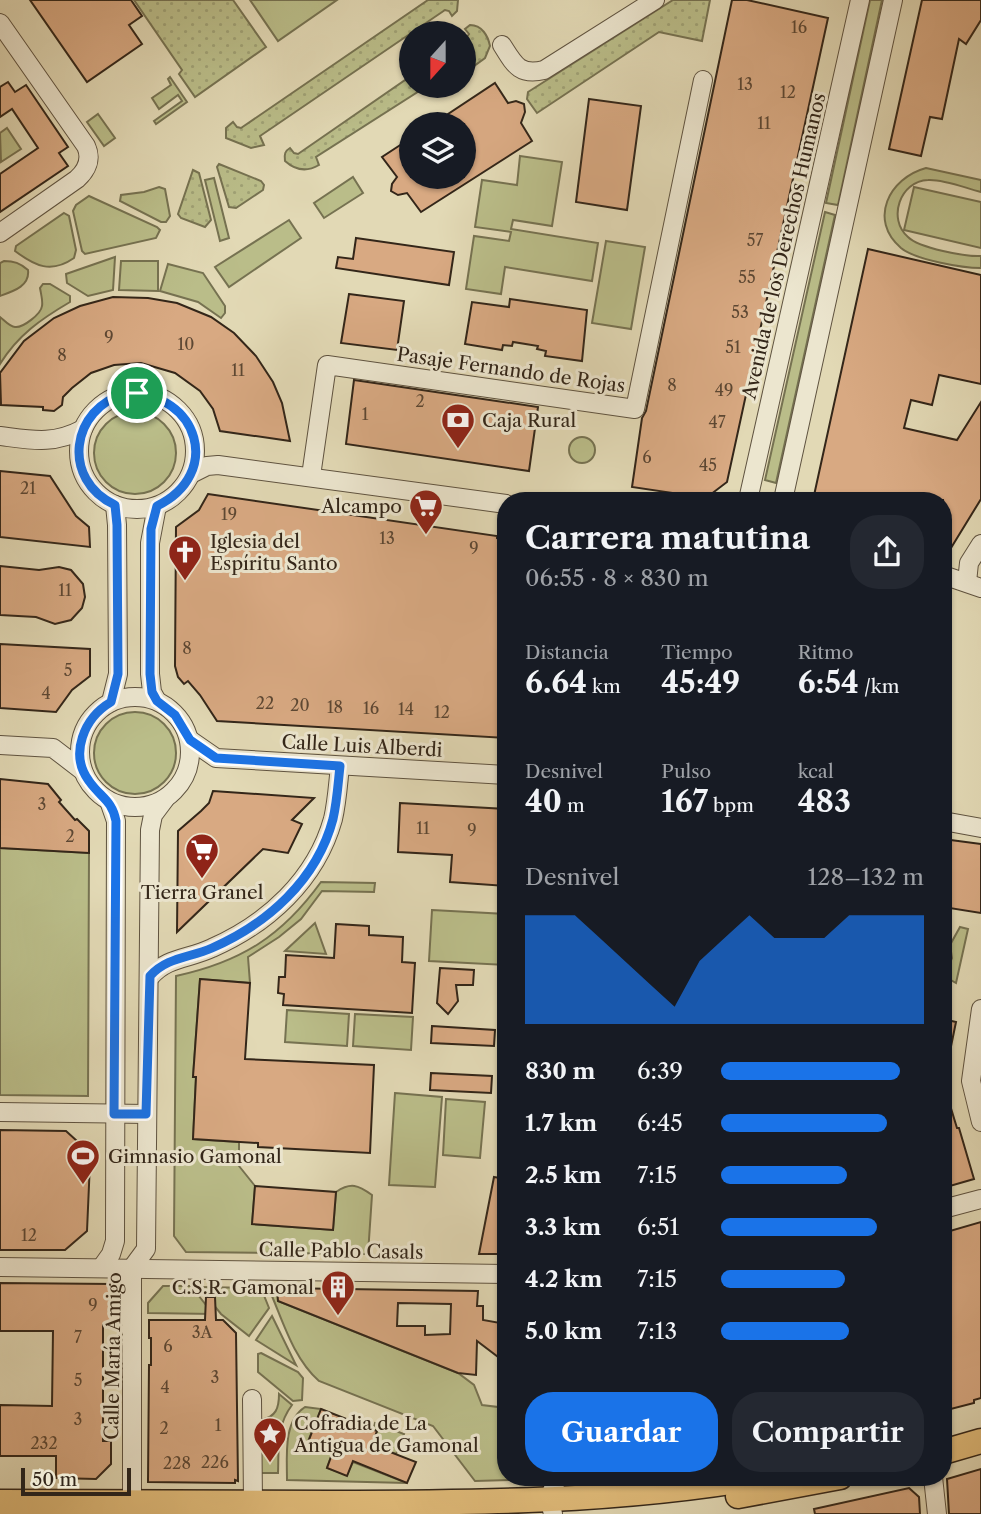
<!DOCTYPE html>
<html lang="es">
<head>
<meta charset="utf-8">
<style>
	body { margin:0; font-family:"Libre Caslon Text",serif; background:#242831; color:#f1f3f6; height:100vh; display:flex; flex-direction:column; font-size:26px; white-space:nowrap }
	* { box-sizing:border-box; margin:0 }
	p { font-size:23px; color:#9ea1a6 }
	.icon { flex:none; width:38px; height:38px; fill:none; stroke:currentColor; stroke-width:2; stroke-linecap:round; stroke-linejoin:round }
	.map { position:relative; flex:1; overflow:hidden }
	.details { position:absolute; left:497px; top:492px; width:455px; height:994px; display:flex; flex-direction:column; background:#171b24; border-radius:28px; box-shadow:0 2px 5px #0004 }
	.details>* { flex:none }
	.needle { width:46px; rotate:201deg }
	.fabs { position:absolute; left:399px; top:21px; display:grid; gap:14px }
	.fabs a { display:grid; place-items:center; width:77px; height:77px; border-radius:50%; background:#171b24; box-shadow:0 2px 5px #0004; font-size:35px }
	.scale { position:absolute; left:21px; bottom:18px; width:110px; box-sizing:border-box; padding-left:7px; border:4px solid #332619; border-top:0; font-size:19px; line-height:24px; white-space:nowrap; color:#332619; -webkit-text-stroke:5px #ece6cf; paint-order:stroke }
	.pin { position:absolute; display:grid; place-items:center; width:60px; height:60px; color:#fff; margin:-30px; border:4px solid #fff; border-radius:50%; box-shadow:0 2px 7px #0007 }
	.round { display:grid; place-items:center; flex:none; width:74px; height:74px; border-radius:28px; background:#242831 }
	.overview { display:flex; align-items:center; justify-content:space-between; height:119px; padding:0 28px }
	h1 { font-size:32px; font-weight:700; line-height:52px }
	.stats { display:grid; grid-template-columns:repeat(3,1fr); gap:10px; height:119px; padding:7px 28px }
	.stats div { display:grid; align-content:center }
	.stats b { font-size:30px; font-weight:700 }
	.stats small { font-size:19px; font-weight:400 }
	.stats p { font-size:19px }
	.chart { height:196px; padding:14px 28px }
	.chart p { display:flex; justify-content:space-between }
	.chart svg { width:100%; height:126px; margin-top:7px; fill:#1a73e8; opacity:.7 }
	.action { display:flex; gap:14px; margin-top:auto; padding:14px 28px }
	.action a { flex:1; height:80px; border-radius:28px; background:#1a73e8; color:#fff; font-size:28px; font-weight:700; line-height:80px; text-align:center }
	.action a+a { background:#242831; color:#f1f3f6 }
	ul { padding:0 28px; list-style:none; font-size:23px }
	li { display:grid; grid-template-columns:112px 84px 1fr; align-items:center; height:52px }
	li i { height:18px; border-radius:9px; background:#1a73e8 }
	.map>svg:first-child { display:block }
	.grass { fill:url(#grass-dots); stroke:#767251; stroke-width:2 }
	.green { fill:#babd89; stroke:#767251; stroke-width:2 }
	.building { fill:#d8a982; stroke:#332619; stroke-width:2; fill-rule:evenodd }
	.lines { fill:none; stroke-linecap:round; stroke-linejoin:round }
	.minor-casing { stroke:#5f5340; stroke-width:20 }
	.highway-casing { stroke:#332619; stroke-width:27 }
	.minor { stroke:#ece6cf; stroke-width:18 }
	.highway { stroke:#e1bc7a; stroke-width:24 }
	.route-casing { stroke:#fff; stroke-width:14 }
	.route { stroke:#1a73e8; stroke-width:9 }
	.labels { text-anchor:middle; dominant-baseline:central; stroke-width:6; stroke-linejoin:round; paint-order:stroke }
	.number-label { font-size:16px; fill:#5c4733 }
	.street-label { font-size:19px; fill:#332619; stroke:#ece6cf }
	.poi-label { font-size:19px; fill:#332619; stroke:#ece6cf; text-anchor:start }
</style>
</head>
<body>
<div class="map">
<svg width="981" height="1514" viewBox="0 0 981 1514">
	<defs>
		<pattern id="grass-dots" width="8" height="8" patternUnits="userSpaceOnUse" patternTransform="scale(1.75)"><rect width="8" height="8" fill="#babd89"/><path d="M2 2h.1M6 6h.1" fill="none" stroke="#a0a276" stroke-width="1.8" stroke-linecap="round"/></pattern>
	</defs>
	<rect width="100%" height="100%" fill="#e2d9b5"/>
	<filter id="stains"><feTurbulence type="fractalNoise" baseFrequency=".00286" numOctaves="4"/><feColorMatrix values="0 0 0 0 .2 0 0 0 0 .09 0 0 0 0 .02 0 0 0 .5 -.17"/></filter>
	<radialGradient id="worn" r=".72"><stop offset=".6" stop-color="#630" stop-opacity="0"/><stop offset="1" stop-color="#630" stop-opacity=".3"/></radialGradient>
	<!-- grass -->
	<g class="grass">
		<polygon points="134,0 233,0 266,47 195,97 179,74 182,70"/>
		<polygon points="428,0 458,0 457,11 452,16 449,11 445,10 260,136 264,145 251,148 226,138 226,128 233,122 237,127 241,128"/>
		<polygon points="673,0 710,0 702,41 659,32 537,113 527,99 528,92"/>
		<path d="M470 25C482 25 488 36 490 46L485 58 474 66 470 60 464 62V41L469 34 465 29Z"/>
		<path d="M411 76V86H427L316 157 319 165C307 172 295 170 285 161 284 154 285 151 290 148L294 153 298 154Z"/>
		<polygon points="219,164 261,181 264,185 263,190 236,208 229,207 217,167"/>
		<polygon points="193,170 199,173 211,220 205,227 181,218 178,214"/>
	</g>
	<!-- green -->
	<g class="green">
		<polygon points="250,0 337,0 278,41"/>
		<polygon points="870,0 882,0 838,205 826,203"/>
		<polygon points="170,77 187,102 156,124 154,121 182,101 178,95 159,109 152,98 171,85 168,79"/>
		<polygon points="98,114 115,138 104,146 87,122"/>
		<polygon points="7,128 21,149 1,162 0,133"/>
		<polygon points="520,156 562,162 552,226 513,220 511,229 598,243 592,281 505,267 501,294 466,289 474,236 509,241 511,232 475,227 482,180 517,185"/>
		<path d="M926 168 981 180V192C965 188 944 179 928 180 900 181 887 219 908 237 919 248 966 257 981 256V268C962 268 916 260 901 248 868 220 889 178 926 168Z"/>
		<polygon points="353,177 363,193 324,218 314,203"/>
		<polygon points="214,178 229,238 220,241 205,180"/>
		<polygon points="159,187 165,189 170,216 166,222 161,222 120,201 121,195 144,192"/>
		<polygon points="914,187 981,202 981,248 904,230"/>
		<polygon points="89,196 157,227 160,230 156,238 85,254 82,251 73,211 76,205"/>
		<polygon points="825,212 835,215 776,483 765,480"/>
		<path d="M64 213 69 216 76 250 74 258C51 274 35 266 15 251L16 246Z"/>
		<polygon points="289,220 301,238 229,287 215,267"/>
		<polygon points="606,241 645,247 631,329 592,323"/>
		<polygon points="115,257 113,290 88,296 67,283 66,274"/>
		<path d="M4 261C14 261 20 263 28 270 30 286 14 291 0 296V263Z"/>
		<polygon points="121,261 158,261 158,291 119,290"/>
		<polygon points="168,264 203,273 225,306 225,313 221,318 198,302 160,291"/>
		<path d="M43 284H50L70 296V302C41 319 18 335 0 364V317C4 320 10 327 15 327 23 328 41 314 42 306 43 301 41 294 40 288Z"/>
		<circle cx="135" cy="453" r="41"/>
		<circle cx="582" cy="450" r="13"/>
		<circle cx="135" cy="753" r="41"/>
		<polygon points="0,848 89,853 88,1096 0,1095"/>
		<path d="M321 882 375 883 374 892 322 891 301 919 279 937 248 957 250 983 200 979 193 1077H196L193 1139 239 1142V1166L255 1186 252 1224 333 1230 336 1192C351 1182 358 1185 372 1195L368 1254 186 1252 174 1236 176 976C241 962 282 936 321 882Z"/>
		<polygon points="432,910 506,914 506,965 429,961"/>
		<polygon points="315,923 326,954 285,951"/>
		<polygon points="960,927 968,929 956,983 944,976 952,958 950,945"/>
		<polygon points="287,1010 349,1014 347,1046 285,1042"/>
		<polygon points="355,1014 413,1017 411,1050 353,1046"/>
		<polygon points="395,1093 442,1097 435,1187 389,1185"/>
		<polygon points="446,1099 485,1102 480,1158 443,1155"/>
		<polygon points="163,1286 191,1286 213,1314 148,1313 148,1303"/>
		<polygon points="199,1287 261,1288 269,1308 249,1336 221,1314"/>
		<path d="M277 1288 278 1301 458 1373 474 1385 482 1405 506 1408V1477H521L511 1480 475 1481 433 1426 319 1381C293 1358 283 1321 269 1289Z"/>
		<polygon points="272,1316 296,1365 256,1340"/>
		<polygon points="261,1353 298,1372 303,1378 302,1400 293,1401 258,1372 258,1354"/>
		<path d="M279 1394 292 1405C276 1426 279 1448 278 1473H261V1420C276 1417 279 1408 279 1394Z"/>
		<path d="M305 1407 321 1409 307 1444 332 1454 327 1468 347 1475 353 1462 407 1483 287 1480C287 1456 283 1421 305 1407Z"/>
		<polygon points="375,1423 404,1434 396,1454 372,1445 377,1431 373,1429"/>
	</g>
	<!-- building -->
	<g class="building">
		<polygon points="30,0 131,0 142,16 129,25 142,44 87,82"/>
		<polygon points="732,0 747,0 828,18 727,482 706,498 632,487 642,418 646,411"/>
		<polygon points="922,0 981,0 981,20 966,44 959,39 942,119 930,117 921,156 889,149"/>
		<polygon points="8,82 15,92 26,85 68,147 59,153 68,166 0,212 0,174 38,148 12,109 0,117 0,87"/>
		<polygon points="495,83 508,103 516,101 524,104 525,112 521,123 532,141 421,212 407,193 398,195 391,191 392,184 397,177 382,157 411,138 411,177 464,177 464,124 433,124"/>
		<polygon points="589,99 641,106 627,210 576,202"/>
		<polygon points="356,238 454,252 449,285 336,268 338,257 353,259"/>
		<polygon points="868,249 981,275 981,384 939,375 932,405 911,400 904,428 957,440 981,402 981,499 943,561 943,500 813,500"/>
		<polygon points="349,294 404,301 397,350 341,343"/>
		<polygon points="113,297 148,298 177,303 211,317 234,333 256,356 273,382 282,403 290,441 220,431 213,409 200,391 175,373 141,363 114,365 91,373 72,388 63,397 62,405 54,411 43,410 43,407 1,405 0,373 24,341 54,318 80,306"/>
		<polygon points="510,299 587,310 582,361 545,356 546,351 537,349 538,346 513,342 512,346 503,345 502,350 465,344 472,302 509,307"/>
		<polygon points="354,380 538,407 529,471 346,444"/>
		<polygon points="0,471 50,476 76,516 89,527 90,547 0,537"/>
		<polygon points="208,494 497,536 497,538 506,539 506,738 217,721 200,695 188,681 184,684 178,677 175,666 176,527 199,510"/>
		<polygon points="0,566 39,570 59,567 71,570 83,584 85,597 82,608 71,620 55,624 36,617 0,615"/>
		<polygon points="0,644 90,649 90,676 72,690 56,712 0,708"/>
		<polygon points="0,779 48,784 61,800 59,802 75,820 77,819 89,831 89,853 0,848"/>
		<polygon points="213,791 314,798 292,820 302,824 288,853 263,849 177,932 178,831 201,811 209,803"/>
		<polygon points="400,803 506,809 506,886 450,882 452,855 398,852"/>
		<polygon points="943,839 981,844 981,913 943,907"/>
		<polygon points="336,924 369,926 369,935 403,937 402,962 415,963 412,1013 283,1005 284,994 278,993 279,977 285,977 286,955 334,958"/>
		<polygon points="440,968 474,970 473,985 456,985 458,1001 448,1014 437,1003"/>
		<polygon points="200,979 250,983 245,1059 374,1065 370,1153 258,1147 258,1143 193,1139 196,1077 193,1077"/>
		<polygon points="943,1019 956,1022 949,1056 943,1055"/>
		<polygon points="432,1026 495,1030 494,1046 431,1043"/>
		<polygon points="431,1073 492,1076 491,1093 430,1090"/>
		<polygon points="943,1092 946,1092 957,1128 959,1128 974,1179 943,1188"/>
		<polygon points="0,1130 66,1131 88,1151 84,1162 90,1162 87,1231 65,1250 0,1250"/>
		<polygon points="494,1177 506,1179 506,1254 479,1254"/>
		<polygon points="255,1186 336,1192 333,1230 252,1224"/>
		<polygon points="981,1222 981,1398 974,1400 974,1403 943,1411 943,1233"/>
		<polygon points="0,1283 113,1284 113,1326 103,1325 103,1441 111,1441 111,1464 96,1479 56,1478 56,1456 0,1456 0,1405 52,1406 53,1331 0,1331"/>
		<path d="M277 1288 478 1291 477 1306H483V1320L506 1324V1363L477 1341 476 1375 458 1373 278 1301ZM398 1303 451 1304 450 1334 425 1335V1326H397Z"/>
		<polygon points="206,1297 215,1297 216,1320 223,1320 236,1333 238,1481 235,1480 235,1483 148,1482 149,1365 151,1365 151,1338 149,1338 149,1320 205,1320"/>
		<polygon points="321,1409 377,1431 372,1445 416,1462 407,1483 353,1461 347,1476 327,1468 332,1454 307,1445"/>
		<polygon points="981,1469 981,1514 949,1514 947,1479"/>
		<polygon points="909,1488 919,1497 920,1514 815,1514 814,1509"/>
	</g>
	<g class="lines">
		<!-- minor casing -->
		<g class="minor-casing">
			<g id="minor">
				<path d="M0 23 86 146C92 159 87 170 77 179L0 233"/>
				<path d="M502 45C514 64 519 76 544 70L655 0"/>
				<circle cx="137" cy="451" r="58"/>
				<path d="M0 436C32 440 53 445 83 429"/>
				<polyline points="191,474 207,466 218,465 506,504"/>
				<polyline points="311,476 327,365 635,409 703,80"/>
				<polyline points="748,500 860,0"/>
				<polyline points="783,500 893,0"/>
				<polyline points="943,575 981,588"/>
				<polyline points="967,582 969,563 981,544"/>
				<circle cx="135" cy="752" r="55"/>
				<polyline points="157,701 152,692 150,674 150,543 157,506"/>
				<polyline points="111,702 118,674 117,525 115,505"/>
				<polyline points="190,740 216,758 506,775"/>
				<polyline points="0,745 53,748 83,771"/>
				<polyline points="943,821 981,828"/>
				<path d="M150 977C167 957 189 959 212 948 267 924 316 880 333 819 337 802 338 784 340 766"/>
				<polyline points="981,1009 971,1081 981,1122"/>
				<polyline points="0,1112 147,1114"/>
				<polyline points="943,1209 981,1199"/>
				<polyline points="0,1267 506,1274"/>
				<polyline points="101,1268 111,1254 115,1241 116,821 109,801"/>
				<polyline points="252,1399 253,1503"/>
				<polyline points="933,1477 937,1514"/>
				<polyline points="132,1502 132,1268 146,1249 150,830 153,815 165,799"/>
				<polyline points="553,1514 549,1498 558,1477"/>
			</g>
		</g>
		<!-- highway casing -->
		<g class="highway-casing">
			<g id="highway">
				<polyline points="943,1452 981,1441"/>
				<polyline points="738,1496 840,1477"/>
				<path d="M0 1502C109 1503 219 1503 329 1503 473 1503 619 1502 762 1477"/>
			</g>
		</g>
		<!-- minor -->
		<use href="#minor" class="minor"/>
		<!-- highway -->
		<use href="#highway" class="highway"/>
	</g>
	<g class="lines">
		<!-- route casing -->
		<g class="route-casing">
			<path id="route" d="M127 393C199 393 223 474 157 506L151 529 150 674 152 692 157 701 175 715 190 740 216 758 340 766C338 784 337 802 333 819 317 880 267 924 212 948 189 958 167 957 150 976L146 1114H114L116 821C112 800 101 798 89 781 69 754 84 718 111 702L118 674 117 525 115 505C61 480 70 408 127 393Z"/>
		</g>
		<!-- route -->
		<use href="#route" class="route"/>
	</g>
	<!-- icons -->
	<defs>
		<g id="bank-pin" transform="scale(1.75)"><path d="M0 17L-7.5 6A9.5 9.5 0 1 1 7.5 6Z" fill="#8f2418" stroke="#ece6cf"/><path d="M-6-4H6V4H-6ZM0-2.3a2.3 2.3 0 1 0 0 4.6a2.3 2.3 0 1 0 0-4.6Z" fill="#fff"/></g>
		<g id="supermarket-pin" transform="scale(1.75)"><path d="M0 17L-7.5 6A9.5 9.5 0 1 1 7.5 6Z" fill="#8f2418" stroke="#ece6cf"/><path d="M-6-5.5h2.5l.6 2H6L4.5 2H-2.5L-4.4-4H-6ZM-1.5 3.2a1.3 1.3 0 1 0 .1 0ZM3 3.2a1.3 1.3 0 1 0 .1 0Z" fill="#fff"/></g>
		<g id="church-pin" transform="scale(1.75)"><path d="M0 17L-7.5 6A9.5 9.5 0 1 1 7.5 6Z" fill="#8f2418" stroke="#ece6cf"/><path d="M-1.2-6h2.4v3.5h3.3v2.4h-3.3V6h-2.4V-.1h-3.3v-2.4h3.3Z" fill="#fff"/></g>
		<g id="stadium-pin" transform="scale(1.75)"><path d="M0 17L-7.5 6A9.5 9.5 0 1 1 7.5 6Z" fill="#8f2418" stroke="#ece6cf"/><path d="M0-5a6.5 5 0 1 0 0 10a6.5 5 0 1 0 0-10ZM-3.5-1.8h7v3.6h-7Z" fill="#fff"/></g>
		<g id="building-pin" transform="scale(1.75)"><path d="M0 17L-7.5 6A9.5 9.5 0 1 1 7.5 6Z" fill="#8f2418" stroke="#ece6cf"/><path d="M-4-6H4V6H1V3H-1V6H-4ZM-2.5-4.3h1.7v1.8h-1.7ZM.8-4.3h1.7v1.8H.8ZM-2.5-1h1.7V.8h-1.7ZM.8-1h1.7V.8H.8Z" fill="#fff"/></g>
		<g id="sight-pin" transform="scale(1.75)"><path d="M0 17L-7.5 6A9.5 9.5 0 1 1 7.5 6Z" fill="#8f2418" stroke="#ece6cf"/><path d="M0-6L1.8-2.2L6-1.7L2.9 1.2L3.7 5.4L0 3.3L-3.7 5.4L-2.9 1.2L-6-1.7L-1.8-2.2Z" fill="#fff"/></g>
	</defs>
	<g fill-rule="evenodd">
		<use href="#bank-pin" x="458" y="420"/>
		<use href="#supermarket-pin" x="426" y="506"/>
		<use href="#church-pin" x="185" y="552"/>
		<use href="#supermarket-pin" x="202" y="850"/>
		<use href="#stadium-pin" x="83" y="1156"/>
		<use href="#building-pin" x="338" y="1287"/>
		<use href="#sight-pin" x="270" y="1434"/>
	</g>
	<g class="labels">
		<!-- number labels -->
		<g class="number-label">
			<text x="799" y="27">16</text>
			<text x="745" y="84">13</text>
			<text x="788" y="92">12</text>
			<text x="764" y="123">11</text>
			<text x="755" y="240">57</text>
			<text x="747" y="277">55</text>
			<text x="740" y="312">53</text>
			<text x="109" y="337">9</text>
			<text x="186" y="344">10</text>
			<text x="733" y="347">51</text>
			<text x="62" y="355">8</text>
			<text x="238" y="370">11</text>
			<text x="672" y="385">8</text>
			<text x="724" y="390">49</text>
			<text x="420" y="401">2</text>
			<text x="365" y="414">1</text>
			<text x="717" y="422">47</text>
			<text x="647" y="457">6</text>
			<text x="708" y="465">45</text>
			<text x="28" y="488">21</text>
			<text x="229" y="514">19</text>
			<text x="387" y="538">13</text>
			<text x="474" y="548">9</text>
			<text x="65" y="590">11</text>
			<text x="187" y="648">8</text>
			<text x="68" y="670">5</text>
			<text x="46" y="693">4</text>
			<text x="265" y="703">22</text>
			<text x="300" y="705">20</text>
			<text x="335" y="707">18</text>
			<text x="371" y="708">16</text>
			<text x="406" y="709">14</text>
			<text x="442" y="712">12</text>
			<text x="42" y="804">3</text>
			<text x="423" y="828">11</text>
			<text x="472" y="830">9</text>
			<text x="70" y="836">2</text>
			<text x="29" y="1235">12</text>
			<text x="93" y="1305">9</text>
			<text x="202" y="1332">3A</text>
			<text x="78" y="1337">7</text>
			<text x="168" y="1346">6</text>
			<text x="215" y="1377">3</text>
			<text x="78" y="1380">5</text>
			<text x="165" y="1387">4</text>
			<text x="78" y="1419">3</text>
			<text x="218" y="1425">1</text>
			<text x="164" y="1428">2</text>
			<text x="44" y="1443">232</text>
			<text x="215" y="1462">226</text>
			<text x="177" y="1463">228</text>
		</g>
		<!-- street labels -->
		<g class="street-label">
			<text transform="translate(784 246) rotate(-77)">Avenida de los Derechos Humanos</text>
			<text transform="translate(511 370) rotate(8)">Pasaje Fernando de Rojas</text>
			<text transform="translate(362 746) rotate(3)">Calle Luis Alberdi</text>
			<text transform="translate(341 1251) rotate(1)">Calle Pablo Casals</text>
			<text transform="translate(113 1356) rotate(-89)">Calle María Amigo</text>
		</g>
		<!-- poi labels -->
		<g class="poi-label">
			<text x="482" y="420">Caja Rural</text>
			<text x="402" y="506" text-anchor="end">Alcampo</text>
			<text x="210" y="541">Iglesia del<tspan x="210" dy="22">Espíritu Santo</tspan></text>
			<text x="202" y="892" text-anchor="middle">Tierra Granel</text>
			<text x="108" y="1156">Gimnasio Gamonal</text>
			<text x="314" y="1287" text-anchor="end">C.S.R. Gamonal</text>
			<text x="294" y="1423">Cofradia de La<tspan x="294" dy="22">Antigua de Gamonal</tspan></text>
		</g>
	</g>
	<rect width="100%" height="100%" filter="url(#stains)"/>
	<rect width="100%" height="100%" fill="url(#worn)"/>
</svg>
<div class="fabs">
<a><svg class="needle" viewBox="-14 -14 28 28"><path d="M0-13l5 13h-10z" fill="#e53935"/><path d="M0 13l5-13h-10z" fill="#9ea1a6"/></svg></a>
<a><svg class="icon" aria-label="layers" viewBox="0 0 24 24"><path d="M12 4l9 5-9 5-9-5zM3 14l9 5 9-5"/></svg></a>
</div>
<div class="scale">50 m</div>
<div class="pin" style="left:137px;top:393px;background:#1e9e55"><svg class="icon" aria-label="arrive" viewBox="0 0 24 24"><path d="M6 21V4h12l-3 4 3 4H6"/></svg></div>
<section class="details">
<div class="overview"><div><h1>Carrera matutina</h1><p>06:55 · 8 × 830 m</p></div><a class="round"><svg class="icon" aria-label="share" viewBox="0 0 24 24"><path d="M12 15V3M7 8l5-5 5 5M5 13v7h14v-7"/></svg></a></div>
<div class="stats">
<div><p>Distancia</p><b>6.64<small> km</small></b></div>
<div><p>Tiempo</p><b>45:49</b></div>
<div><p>Ritmo</p><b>6:54<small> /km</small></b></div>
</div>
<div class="stats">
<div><p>Desnivel</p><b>40<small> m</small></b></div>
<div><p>Pulso</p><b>167<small> bpm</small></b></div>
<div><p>kcal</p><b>483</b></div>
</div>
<div class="chart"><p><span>Desnivel</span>128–132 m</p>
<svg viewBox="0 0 160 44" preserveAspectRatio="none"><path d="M0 44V6L10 6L20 6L30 14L40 22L50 30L60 38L70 22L80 14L90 6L100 14L110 14L120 14L130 6L140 6L150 6L160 6V44z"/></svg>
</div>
<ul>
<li><b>830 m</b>6:39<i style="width:88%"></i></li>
<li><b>1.7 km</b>6:45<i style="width:82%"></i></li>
<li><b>2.5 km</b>7:15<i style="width:62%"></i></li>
<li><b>3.3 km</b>6:51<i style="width:77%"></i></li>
<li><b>4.2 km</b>7:15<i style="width:61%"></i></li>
<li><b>5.0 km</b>7:13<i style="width:63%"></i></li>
</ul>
<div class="action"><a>Guardar</a><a>Compartir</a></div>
</section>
</div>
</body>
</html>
